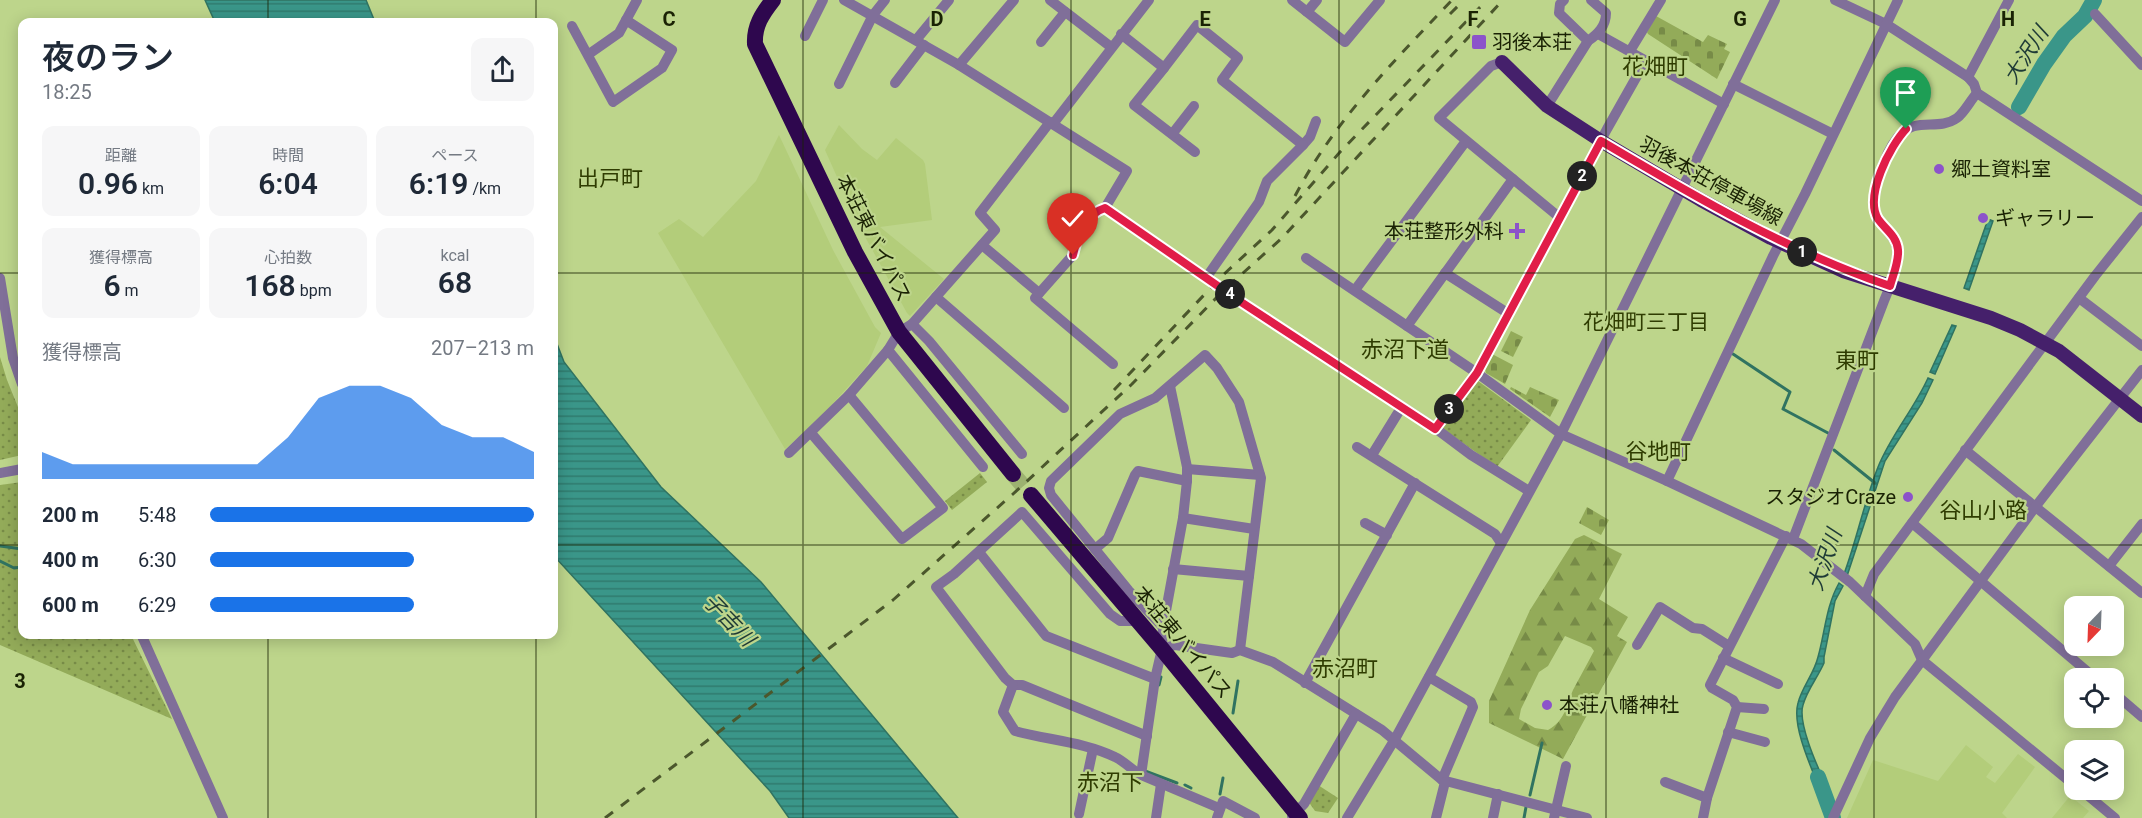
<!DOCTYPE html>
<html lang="ja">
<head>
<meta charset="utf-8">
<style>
	body { margin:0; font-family:Roboto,"Noto Sans JP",sans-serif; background:#f6f6f7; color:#1f2937; height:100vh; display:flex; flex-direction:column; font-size:22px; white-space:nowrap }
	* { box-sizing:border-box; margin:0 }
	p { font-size:20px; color:#747a83 }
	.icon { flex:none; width:33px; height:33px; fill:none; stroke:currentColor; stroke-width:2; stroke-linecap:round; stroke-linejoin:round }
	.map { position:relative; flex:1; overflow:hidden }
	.sheet { position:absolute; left:18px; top:18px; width:540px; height:621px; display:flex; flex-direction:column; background:#fff; border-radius:12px; box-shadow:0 3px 15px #0003 }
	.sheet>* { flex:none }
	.needle { width:39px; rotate:203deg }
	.fabs { position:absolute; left:2064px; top:596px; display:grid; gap:12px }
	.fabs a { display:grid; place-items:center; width:60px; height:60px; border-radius:12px; background:#fff; box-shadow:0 3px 15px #0003; font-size:30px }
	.pin { position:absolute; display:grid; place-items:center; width:51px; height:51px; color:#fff; margin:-62px -26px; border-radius:50% 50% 50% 0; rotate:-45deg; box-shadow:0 0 6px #0007 }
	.pin .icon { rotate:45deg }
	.km { position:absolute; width:30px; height:30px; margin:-15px; border-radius:50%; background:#222; color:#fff; font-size:16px; line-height:30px; text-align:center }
	.round { display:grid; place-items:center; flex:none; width:63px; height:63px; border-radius:12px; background:#f6f6f7 }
	.overview { display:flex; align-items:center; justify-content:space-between; height:102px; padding:0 24px }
	h1 { font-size:33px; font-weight:600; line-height:45px }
	.stats { display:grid; grid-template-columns:repeat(3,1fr); gap:9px; height:102px; padding:6px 24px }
	.stats div { display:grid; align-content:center; border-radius:12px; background:#f6f6f7; text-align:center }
	.stats b { font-size:30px; font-weight:600 }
	.stats small { font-size:16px; font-weight:400 }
	.stats p { font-size:16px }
	.chart { height:168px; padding:12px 24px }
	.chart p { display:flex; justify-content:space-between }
	.chart svg { width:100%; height:108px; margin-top:6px; fill:#1a73e8; opacity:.7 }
	ul { padding:0 24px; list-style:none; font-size:20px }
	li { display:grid; grid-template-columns:96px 72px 1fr; align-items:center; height:45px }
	li i { height:15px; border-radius:8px; background:#1a73e8 }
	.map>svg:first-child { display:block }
	.built { fill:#b3cd7a }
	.forest { fill:url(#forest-firs); fill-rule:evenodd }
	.cemetery { fill:url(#cemetery-stones) }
	.park { fill:url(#park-dots) }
	.water { fill:url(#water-rules); stroke:#307361; stroke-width:1.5 }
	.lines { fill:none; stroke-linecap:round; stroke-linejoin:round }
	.stream { stroke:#307361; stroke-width:3 }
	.river { stroke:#3a9689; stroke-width:16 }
	.highway-tunnel { stroke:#9cb170; stroke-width:16; stroke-dasharray:16 8; stroke-linecap:butt }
	.minor { stroke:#806f99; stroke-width:10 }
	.major { stroke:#45206b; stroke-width:14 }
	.highway { stroke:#2e074e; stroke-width:16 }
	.rail { stroke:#4b572c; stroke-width:3; stroke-dasharray:10 10; stroke-linecap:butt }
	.route-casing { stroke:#fff; stroke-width:12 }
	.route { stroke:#e11d48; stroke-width:8 }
	.grid { fill:none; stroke:#1a2204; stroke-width:1.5; stroke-opacity:0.55 }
	.poi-dot { fill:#8c53ca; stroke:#bdd58b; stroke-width:2 }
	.labels { text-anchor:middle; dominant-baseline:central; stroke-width:4.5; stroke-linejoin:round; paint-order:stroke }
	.poi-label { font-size:20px; fill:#1a2204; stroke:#bdd58b; text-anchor:start }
	.street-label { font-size:20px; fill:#1a2204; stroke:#bdd58b }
	.water-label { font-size:21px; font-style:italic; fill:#1e3a36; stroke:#bdd58b }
	.neighbourhood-label { font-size:21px; fill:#2f3c01; stroke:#bdd58b }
	.quarter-label { font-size:22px; fill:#2f3c01; stroke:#bdd58b }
	.grid-label { font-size:20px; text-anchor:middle; font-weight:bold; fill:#1a2204; stroke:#bdd58b; stroke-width:4.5; stroke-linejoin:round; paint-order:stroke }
</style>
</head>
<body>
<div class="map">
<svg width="2142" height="818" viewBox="0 0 2142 818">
	<defs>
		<pattern id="forest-firs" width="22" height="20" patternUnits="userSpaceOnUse" patternTransform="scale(1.5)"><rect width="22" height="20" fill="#93ab59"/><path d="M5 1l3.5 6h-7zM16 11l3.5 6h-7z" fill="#778b47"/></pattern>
		<pattern id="cemetery-stones" width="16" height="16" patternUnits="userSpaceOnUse" patternTransform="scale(1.5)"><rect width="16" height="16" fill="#93ab59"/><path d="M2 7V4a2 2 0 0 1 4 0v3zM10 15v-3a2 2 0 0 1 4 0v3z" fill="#778b47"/></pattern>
		<pattern id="park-dots" width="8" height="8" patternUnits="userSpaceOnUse" patternTransform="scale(1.5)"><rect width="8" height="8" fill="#93ab59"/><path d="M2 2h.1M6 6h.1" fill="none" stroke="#778b47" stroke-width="1.8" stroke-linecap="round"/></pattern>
		<pattern id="water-rules" width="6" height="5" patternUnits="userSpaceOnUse" patternTransform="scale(1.5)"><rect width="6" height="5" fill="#3a9689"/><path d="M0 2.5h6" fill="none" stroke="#307a6e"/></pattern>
	</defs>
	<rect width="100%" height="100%" fill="#bdd58b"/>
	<!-- built -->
	<g class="built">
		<polygon points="839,125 862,149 877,160 896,138 923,160 925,164 932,220 880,227 944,279 910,316 907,313 858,224 825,150"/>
		<polygon points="779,135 833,250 875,327 881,333 867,366 816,422 785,449 658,233 679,219 703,237 756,181"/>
		<polygon points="1966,745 1993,767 1986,777 1995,783 2018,754 2035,767 2002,813 2007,818 1847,818 1873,760 1938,781"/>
		<polygon points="2070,796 2089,811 2083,818 2052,818"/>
	</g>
	<!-- forest -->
	<path class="forest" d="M1584 535 1622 554 1599 599 1628 617 1617 636 1627 642 1563 759 1489 723V701L1530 610 1575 539ZM1565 636 1591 647 1594 651C1587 664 1580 677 1573 690 1566 706 1565 721 1548 730L1535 728 1519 719 1521 709 1539 672 1548 666Z"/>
	<!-- cemetery -->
	<g class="cemetery">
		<polygon points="1656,16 1703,42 1708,35 1727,44 1724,49 1730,52 1717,79 1648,34 1647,32"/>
		<polygon points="1511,331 1523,337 1513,357 1501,351"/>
		<polygon points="1492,354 1513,365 1505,384 1486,373 1485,369"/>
		<polygon points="1511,387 1526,395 1530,387 1559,400 1550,417 1510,389"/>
		<polygon points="1587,507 1609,520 1601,535 1579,523"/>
	</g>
	<!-- park -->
	<g class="park">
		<polygon points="0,357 7,380 22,417 22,455 0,460"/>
		<polygon points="1478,381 1531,420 1497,467 1443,429 1443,424 1472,383"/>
		<polygon points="980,473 987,482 952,510 945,501"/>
		<polygon points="22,482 22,634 131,635 172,719 0,645 0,485"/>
		<polygon points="1318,785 1338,798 1328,813 1315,811 1308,801"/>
	</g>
	<!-- water -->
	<g class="water">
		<polygon points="205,0 366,0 375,22 215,22"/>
		<polygon points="1988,219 1993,221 1969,290 1964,288"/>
		<polygon points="1952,325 1956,326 1935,374 1930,372"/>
		<polygon points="554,336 564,362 661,487 761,582 958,818 789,818 770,791 554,556"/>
		<path d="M1928 378 1933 380 1922 403 1885 461 1847 576 1844 574C1857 539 1864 502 1878 467 1891 435 1914 409 1928 378Z"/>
		<path d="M1839 583 1843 586 1835 601 1824 657V663C1818 677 1807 690 1803 705 1797 724 1820 772 1828 790L1824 800C1815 775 1791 728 1798 703 1802 687 1814 674 1818 657 1825 632 1826 606 1839 583Z"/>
	</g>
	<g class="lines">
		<!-- stream -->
		<g class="stream">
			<polyline points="1733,354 1790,392 1783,409 1828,433"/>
			<polyline points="1834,450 1875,483"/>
			<polyline points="0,546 22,549"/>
			<polyline points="0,561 14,568 22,567"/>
			<polyline points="1159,685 1161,677"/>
			<polyline points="1233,713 1238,681"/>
			<polyline points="1145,771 1177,783"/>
			<polyline points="1185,785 1191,788"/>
			<polyline points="1220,794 1223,778"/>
			<polyline points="1530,795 1542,743"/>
			<polyline points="1524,818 1526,807"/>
		</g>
		<!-- river -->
		<g class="river">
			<polyline points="2019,107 2044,64 2064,36 2085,16 2094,0"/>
			<polyline points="1818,777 1833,818"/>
		</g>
		<!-- highway-tunnel -->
		<polyline class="highway-tunnel" points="1013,474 1031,495"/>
		<!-- minor -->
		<g class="minor">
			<polyline points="844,0 959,65 1127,171 1105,208 1096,211 1078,236 1073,255 1035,298 1113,364"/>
			<polyline points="1050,0 1111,47"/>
			<polyline points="1292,0 1345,42 1380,0"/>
			<polyline points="1564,0 1560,4 1559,13 1588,41"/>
			<polyline points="1835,0 1886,24 1968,77 1974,84 1977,93 2142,201"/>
			<polyline points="1307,12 1317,0"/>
			<polyline points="2095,14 2142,65"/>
			<polyline points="572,26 613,102 662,68 672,50 626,20"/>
			<polyline points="1121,34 1164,68 1197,25 1238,58 1222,80 1303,145 1310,137 1316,121"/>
			<polyline points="1598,34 1724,104"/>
			<polyline points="805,36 823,0"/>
			<polyline points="916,40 949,0"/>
			<polyline points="1041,42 1065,12"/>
			<polyline points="1630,51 1661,0"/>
			<polyline points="589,54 619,33 637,0"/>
			<polyline points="1502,62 1491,66 1439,118 1559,217"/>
			<polyline points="959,65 1014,0"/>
			<polyline points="1164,68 1134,105 1195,152"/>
			<polyline points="1968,77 2009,0"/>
			<polyline points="895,83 924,45"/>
			<polyline points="839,84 873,15 885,0"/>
			<polyline points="1733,84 1833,134"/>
			<path d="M1547 106 1588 41C1598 34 1606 26 1606 13L1591 0"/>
			<polyline points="1053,124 1149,0"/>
			<polyline points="1173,133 1194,106"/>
			<polyline points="1105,208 1241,302 1435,428 1471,455 1529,491"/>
			<polyline points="982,245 1039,293"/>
			<polyline points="1306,258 1477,373 1561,434 1667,481 1801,544 1850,582 1915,644 1922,660 2074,785"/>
			<polyline points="1445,273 1509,314"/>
			<polyline points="0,278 13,358 22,384"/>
			<polyline points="1206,278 1259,202 1267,181 1303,145"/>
			<polyline points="1355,290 1466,141"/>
			<polyline points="936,297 1064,408"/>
			<polyline points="2079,298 2142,346"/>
			<polyline points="912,324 929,341 1022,454"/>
			<polyline points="1407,326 1513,179"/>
			<polyline points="888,350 983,467"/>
			<polyline points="1435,428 1477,373 1607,129 1646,60"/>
			<polyline points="811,433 902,539 943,508 849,395"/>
			<polyline points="1357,447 1495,534 1501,543"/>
			<polyline points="1965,450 2142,593"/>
			<polyline points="789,453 849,395 888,350 899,332 912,324 995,230 980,213 1050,122"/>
			<polyline points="1372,455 1401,408"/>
			<polyline points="1187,469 1260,475"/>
			<polyline points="0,473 22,469"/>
			<polyline points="1667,481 1773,256 1805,194 1898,0"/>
			<polyline points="1183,518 1254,529"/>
			<polyline points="1365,523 1387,535"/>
			<polyline points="1912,523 2095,678"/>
			<path d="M1793 539 1884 301C1890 286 1900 265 1897 248 1895 235 1884 229 1878 218 1867 200 1885 153 1898 137 1916 115 1937 132 1957 118 1964 113 1970 101 1977 93"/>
			<polyline points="1095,549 1108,538 1135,475 1138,471 1187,481"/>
			<polyline points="979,552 1046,636 1155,679"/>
			<polyline points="2109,566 2142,524"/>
			<polyline points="1173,569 1249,576"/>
			<polyline points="1865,596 1874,574 2095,276 2142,217"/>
			<polyline points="1138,621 1120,621 1110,614 1022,512 954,574 936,587 1005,678 1013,685 1022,685 1147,736"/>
			<polyline points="1163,627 1129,591 1051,495 1049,488 1051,481 1120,414 1155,398 1205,355 1217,368 1239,402 1261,478 1240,650"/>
			<polyline points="141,634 223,818"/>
			<polyline points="1637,645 1660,607 1693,628 1702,629 1729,646"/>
			<polyline points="1162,649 1175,645 1232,653 1240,650 1273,662 1382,730 1442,780 1587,818"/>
			<polyline points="1723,658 1778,684"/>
			<polyline points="1429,677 1471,702 1473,707 1442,780"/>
			<polyline points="1305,683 1415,483"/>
			<path d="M1013 685 1003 712 1015 731C1048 740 1084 742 1115 757 1124 761 1132 770 1141 775L1219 808"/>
			<polyline points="2114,693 2142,717"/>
			<polyline points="1737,707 1764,709"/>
			<polyline points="1728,732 1765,742"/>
			<polyline points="1141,775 1155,679 1162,649 1163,627 1183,518 1187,481 1187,467 1170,386"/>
			<polyline points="1665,782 1707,798"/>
			<polyline points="2080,789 2115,818"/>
			<polyline points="1079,814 1093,749"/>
			<polyline points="1292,816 1304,804 1356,714"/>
			<polyline points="1156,818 1161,784"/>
			<polyline points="1217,818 1223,801 1255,818"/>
			<polyline points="1347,818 1395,739 1561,434 1775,0"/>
			<polyline points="1436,818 1445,782"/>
			<polyline points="1493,818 1498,794"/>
			<polyline points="1554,818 1566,766"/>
			<polyline points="1703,818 1707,798 1737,707 1733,700 1712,688 1710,685 1786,536"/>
			<polyline points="1833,818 1870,738 1895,697 2036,506 2142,370"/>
		</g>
		<!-- major -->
		<polyline class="major" points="1502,62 1547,106 1601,141 1701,200 1771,238 1843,271 1991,318 2020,330 2059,351 2142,416"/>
		<!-- highway -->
		<g class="highway">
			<path d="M773 0C762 14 754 26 755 44L855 252 899 332 1013 474"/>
			<polyline points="1031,495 1162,649 1300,818"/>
		</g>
		<!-- rail -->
		<g class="rail">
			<polyline points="1450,14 1464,0"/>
			<path d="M1295 196C1334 121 1394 61 1452 0"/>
			<polyline points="1114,390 1222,276 1272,230 1340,152 1487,0"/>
			<polyline points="605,818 893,600 1013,494 1132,384 1224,290 1282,238 1503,0"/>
		</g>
	</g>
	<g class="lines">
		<!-- route casing -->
		<g class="route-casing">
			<path id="route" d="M1073 255C1077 237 1086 214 1105 208L1241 302 1435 429 1477 373 1601 141C1694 196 1787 251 1890 286 1893 275 1899 262 1898 250 1897 236 1885 229 1878 219 1864 196 1890 146 1906 129"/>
		</g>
		<!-- route -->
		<use href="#route" class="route"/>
	</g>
	<!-- grid -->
	<path class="grid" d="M268 0V22M536 0V22M803 0V818M1071 0V818M1339 0V818M1606 0V818M1874 0V818M0 273H22M554 273H2142M0 545H22M554 545H2142M268 634V818M536 634V818"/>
	<!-- markers -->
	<g class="poi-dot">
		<rect x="1471" y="34" width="16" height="16" rx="3"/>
		<circle cx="1939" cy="169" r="6"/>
		<circle cx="1983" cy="218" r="6"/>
		<path d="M1514 222h6v6h6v6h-6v6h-6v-6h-6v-6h6z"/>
		<circle cx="1908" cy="497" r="6"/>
		<circle cx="1547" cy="705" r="6"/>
	</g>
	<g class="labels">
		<!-- poi labels -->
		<g class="poi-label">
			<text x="1492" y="42">羽後本荘</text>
			<text x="1951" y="169">郷土資料室</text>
			<text x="1995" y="218">ギャラリー</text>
			<text x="1504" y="231" text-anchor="end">本荘整形外科</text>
			<text x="1896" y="497" text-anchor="end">スタジオCraze</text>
			<text x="1559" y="705">本荘八幡神社</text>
		</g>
		<!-- street labels -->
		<g class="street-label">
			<text transform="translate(1711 181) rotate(29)">羽後本荘停車場線</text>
			<text transform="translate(874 238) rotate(63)">本荘東バイパス</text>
			<text transform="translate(1183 642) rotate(50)">本荘東バイパス</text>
		</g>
		<!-- water labels -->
		<g class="water-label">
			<text transform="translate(2026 55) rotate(-57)">大沢川</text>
			<text transform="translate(1825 560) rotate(-71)">大沢川</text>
			<text transform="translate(729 620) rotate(46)">子吉川</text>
		</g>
		<!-- neighbourhood labels -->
		<g class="neighbourhood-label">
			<text x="1646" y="322">花畑町三丁目</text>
		</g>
		<!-- quarter labels -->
		<g class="quarter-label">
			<text x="1655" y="66">花畑町</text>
			<text x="610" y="178">出戸町</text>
			<text x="1405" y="349">赤沼下道</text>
			<text x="1857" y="360">東町</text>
			<text x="1658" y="451">谷地町</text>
			<text x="1983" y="510">谷山小路</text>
			<text x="1345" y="668">赤沼町</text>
			<text x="1110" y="782">赤沼下</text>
		</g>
	</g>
	<g class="grid-label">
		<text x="669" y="26">C</text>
		<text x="937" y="26">D</text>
		<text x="1205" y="26">E</text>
		<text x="1473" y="26">F</text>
		<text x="1740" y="26">G</text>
		<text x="2008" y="26">H</text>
		<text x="20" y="688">3</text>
	</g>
</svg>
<div class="fabs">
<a><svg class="needle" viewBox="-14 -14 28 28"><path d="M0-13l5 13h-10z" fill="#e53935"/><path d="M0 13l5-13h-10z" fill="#747a83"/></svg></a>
<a><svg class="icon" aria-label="locate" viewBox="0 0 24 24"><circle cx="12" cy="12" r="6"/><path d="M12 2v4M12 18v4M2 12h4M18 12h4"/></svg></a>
<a><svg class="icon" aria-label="layers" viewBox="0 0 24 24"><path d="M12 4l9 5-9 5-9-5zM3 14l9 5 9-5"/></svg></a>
</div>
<div class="pin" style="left:1906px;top:129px;background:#1e9e55"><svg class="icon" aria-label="arrive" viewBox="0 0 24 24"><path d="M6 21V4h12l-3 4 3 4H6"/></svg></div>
<div class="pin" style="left:1073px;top:255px;background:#d93025"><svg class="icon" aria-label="check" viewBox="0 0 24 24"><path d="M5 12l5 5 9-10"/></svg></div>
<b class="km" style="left:1802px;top:252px">1</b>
<b class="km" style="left:1582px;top:176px">2</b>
<b class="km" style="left:1449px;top:409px">3</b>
<b class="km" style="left:1230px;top:294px">4</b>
<section class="sheet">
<div class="overview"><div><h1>夜のラン</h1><p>18:25</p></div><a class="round"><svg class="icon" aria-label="share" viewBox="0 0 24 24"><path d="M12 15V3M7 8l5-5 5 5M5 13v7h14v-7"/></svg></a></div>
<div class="stats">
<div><p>距離</p><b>0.96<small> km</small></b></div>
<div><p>時間</p><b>6:04</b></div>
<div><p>ペース</p><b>6:19<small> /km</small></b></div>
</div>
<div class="stats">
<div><p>獲得標高</p><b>6<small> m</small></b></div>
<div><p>心拍数</p><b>168<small> bpm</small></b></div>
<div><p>kcal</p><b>68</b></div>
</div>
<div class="chart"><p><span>獲得標高</span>207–213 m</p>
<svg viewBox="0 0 160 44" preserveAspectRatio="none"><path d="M0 44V33L10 38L20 38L30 38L40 38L50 38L60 38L70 38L80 27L90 11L100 6L110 6L120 11L130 22L140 27L150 27L160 33V44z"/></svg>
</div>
<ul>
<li><b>200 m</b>5:48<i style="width:100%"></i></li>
<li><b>400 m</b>6:30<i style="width:63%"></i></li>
<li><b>600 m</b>6:29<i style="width:63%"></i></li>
</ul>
</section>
</div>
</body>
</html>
